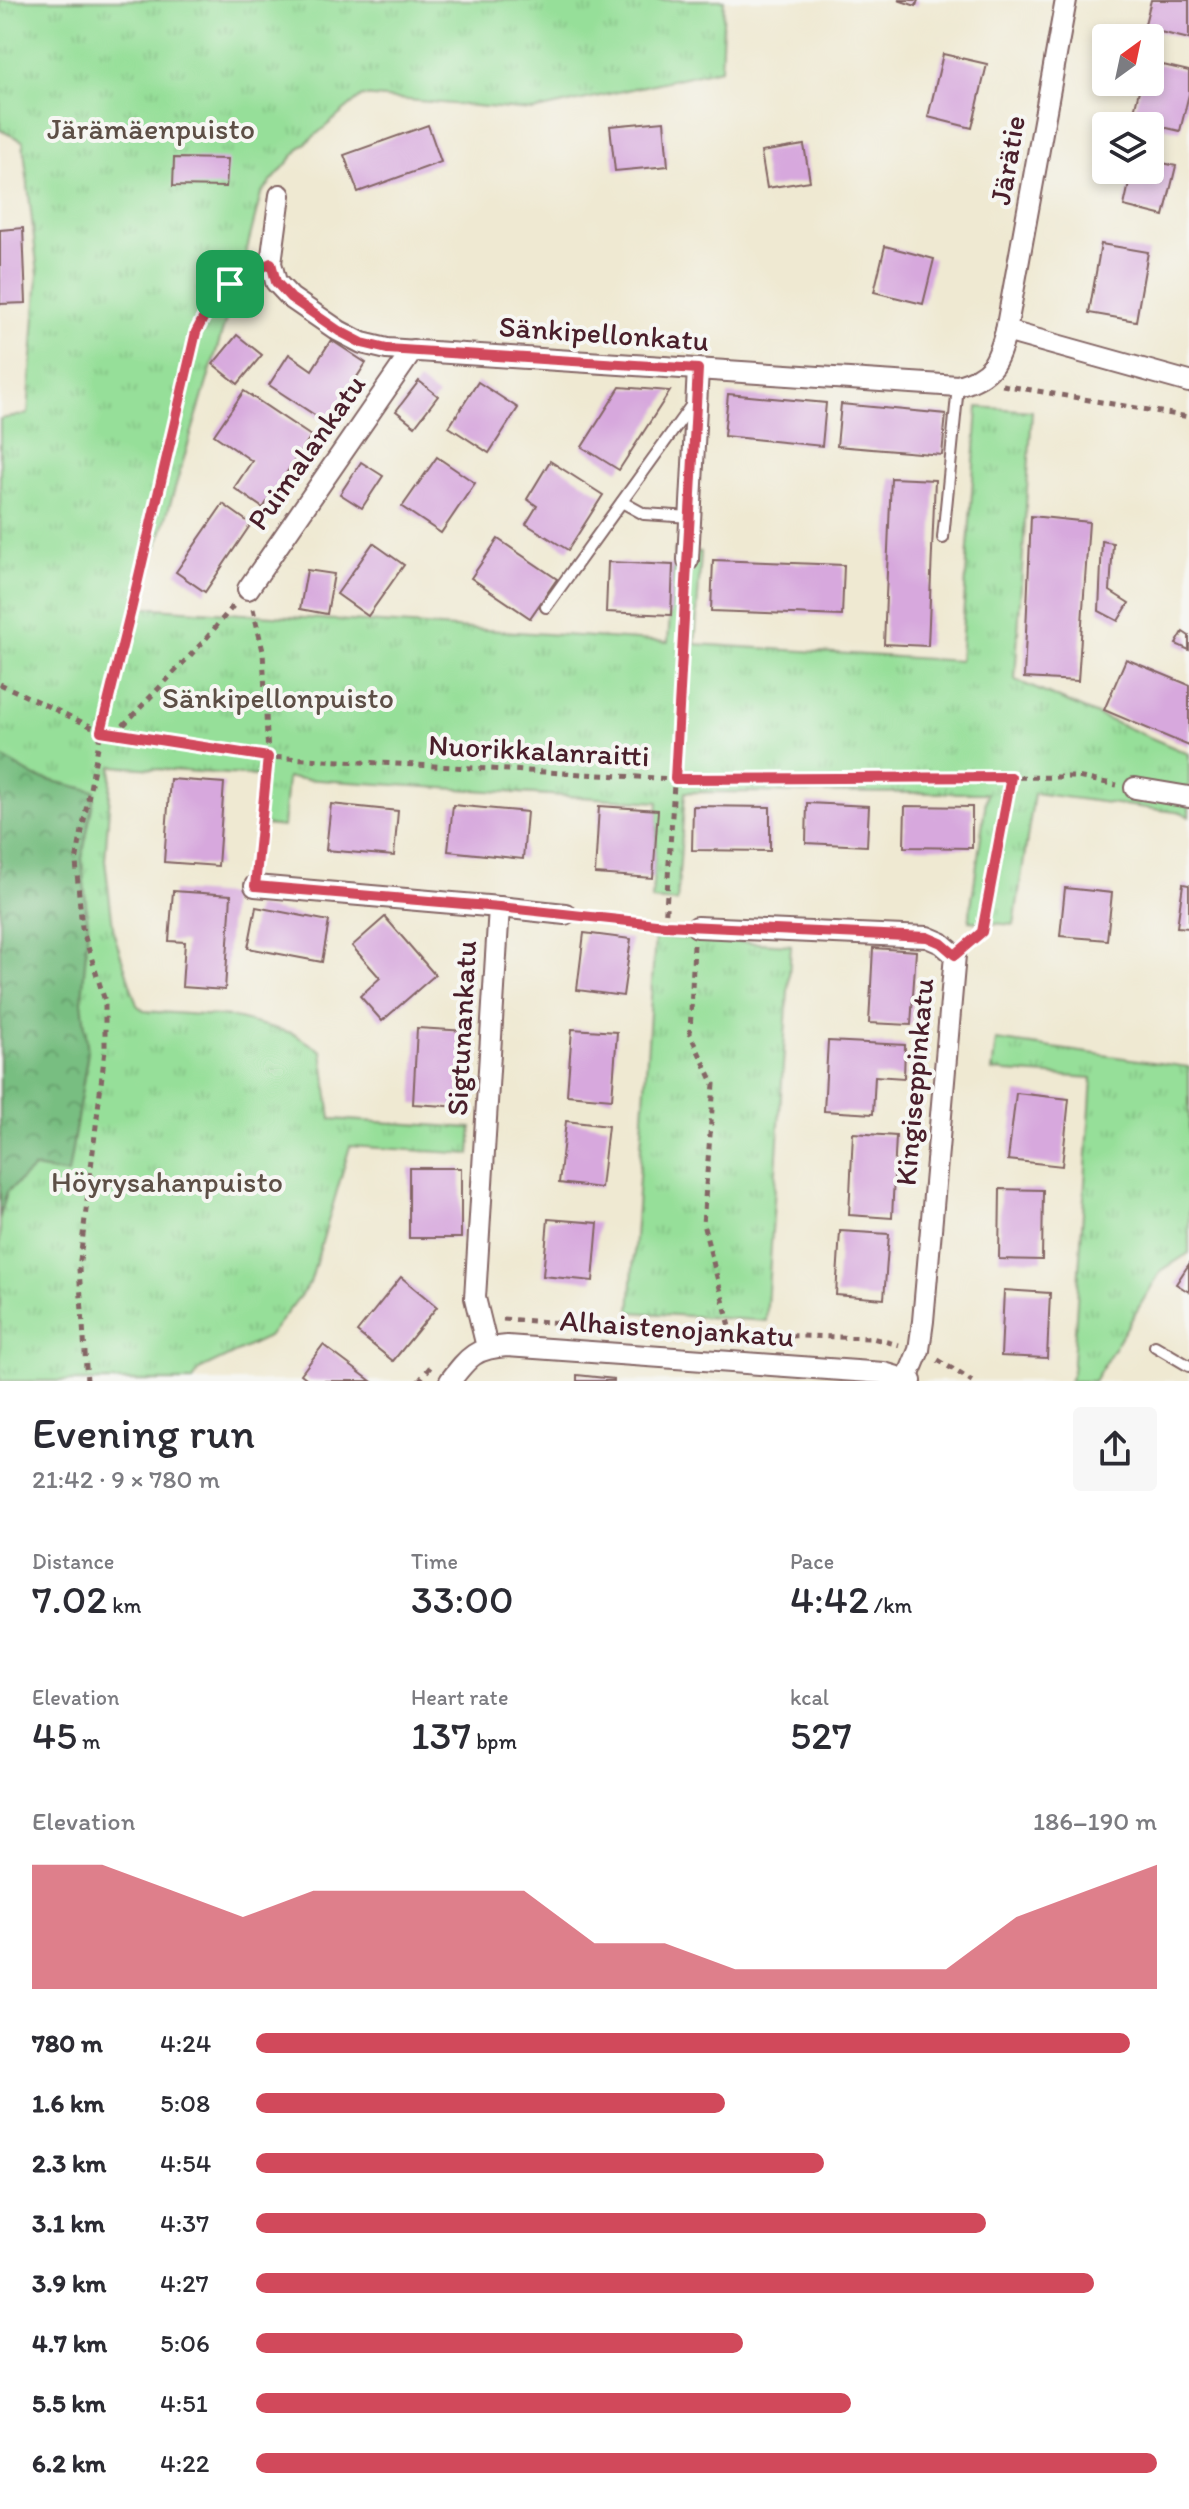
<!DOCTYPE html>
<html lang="en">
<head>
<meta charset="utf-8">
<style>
	body { margin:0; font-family:Itim,sans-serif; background:#f7f7f7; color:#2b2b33; height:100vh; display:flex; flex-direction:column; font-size:30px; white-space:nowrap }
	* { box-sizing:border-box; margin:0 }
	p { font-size:26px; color:#7c7c81 }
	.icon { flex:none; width:44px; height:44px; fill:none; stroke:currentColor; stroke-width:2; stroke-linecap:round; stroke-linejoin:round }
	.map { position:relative; height:1381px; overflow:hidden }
	.drawer { display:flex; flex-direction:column; background:#fff; flex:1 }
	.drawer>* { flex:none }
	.needle { width:52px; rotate:33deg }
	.fabs { position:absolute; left:1092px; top:24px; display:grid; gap:16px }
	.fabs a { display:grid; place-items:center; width:72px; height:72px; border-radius:8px; background:#fff; box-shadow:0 4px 12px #0003; font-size:40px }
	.pin { position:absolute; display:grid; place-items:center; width:68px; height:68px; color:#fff; margin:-34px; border-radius:16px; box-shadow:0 4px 12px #0006 }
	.round { display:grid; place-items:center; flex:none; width:84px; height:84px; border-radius:8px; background:#f7f7f7 }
	.headline { display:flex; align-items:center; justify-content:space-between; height:136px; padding:0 32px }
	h1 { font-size:44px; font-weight:600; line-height:60px }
	.figures { display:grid; grid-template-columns:repeat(3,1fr); gap:12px; height:136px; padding:8px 32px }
	.figures div { display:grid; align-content:center }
	.figures b { font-size:40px; font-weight:600 }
	.figures small { font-size:22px; font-weight:400 }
	.figures p { font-size:22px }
	.chart { height:224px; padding:16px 32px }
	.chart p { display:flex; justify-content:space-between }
	.chart svg { width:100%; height:144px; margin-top:8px; fill:#d1495b; opacity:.7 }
	ul { padding:0 32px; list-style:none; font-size:26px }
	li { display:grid; grid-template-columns:128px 96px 1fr; align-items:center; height:60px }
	li i { height:20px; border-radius:10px; background:#d1495b }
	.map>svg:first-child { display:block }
	.grass { fill:url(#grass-tufts); stroke:#707f62; stroke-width:2 }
	.forest { fill:url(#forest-crowns); stroke:#616e56; stroke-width:2 }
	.building { fill:#d7a8dd }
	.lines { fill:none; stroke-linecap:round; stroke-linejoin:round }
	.service-casing { stroke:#846665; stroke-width:14 }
	.minor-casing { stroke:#846665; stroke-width:24 }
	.path { stroke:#846665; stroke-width:5; stroke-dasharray:6 6; stroke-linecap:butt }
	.service { stroke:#fff; stroke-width:10 }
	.minor { stroke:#fff; stroke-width:20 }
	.route-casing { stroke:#fff; stroke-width:16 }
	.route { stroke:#d1495b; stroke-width:10 }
	.labels { text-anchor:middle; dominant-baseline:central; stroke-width:8; stroke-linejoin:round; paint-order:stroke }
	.park-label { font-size:30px; fill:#5d4f46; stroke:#f6f6f2 }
	.street-label { font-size:30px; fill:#4a1f2b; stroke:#f6f6f2 }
</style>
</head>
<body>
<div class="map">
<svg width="1189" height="1381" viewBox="0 0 1189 1381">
	<defs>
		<pattern id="grass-tufts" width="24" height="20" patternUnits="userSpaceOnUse" patternTransform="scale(2)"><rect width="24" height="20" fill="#96df99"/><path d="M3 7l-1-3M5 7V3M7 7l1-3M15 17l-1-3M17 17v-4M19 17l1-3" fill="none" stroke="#83bf84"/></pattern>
		<pattern id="forest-crowns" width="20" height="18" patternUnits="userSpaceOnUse" patternTransform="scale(2)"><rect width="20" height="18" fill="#78be81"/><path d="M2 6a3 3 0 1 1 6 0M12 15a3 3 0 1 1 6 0" fill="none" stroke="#649a6a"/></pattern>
	</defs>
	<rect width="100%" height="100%" fill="#f6f6f2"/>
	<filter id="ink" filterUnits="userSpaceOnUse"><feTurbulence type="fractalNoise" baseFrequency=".0125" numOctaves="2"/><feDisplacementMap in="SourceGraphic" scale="16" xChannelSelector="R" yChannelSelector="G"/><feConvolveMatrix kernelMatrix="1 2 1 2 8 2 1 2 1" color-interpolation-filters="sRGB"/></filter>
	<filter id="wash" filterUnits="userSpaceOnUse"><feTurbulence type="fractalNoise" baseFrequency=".006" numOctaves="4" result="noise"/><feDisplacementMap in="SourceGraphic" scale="32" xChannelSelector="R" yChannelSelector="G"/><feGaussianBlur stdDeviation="1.8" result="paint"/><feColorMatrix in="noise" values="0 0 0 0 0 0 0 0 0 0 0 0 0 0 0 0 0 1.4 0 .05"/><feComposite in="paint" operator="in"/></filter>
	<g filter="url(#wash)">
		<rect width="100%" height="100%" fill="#efe9d2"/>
		<!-- grass -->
		<g class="grass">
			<polygon points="0,0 724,0 721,69 533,111 362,96 300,148 261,194 245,257 251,288 230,306 139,607 668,642 675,550 701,552 695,644 960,661 978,407 1032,411 1015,680 1189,754 1189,817 1183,813 1034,793 1014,925 969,921 987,793 685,792 677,902 652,900 658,802 287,778 283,827 256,824 258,776 112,766 105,860 114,934 137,1005 144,1011 231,1017 292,1033 322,1051 331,1119 472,1128 470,1154 350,1146 310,1283 268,1337 199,1370 193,1381 0,1381 0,419 28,414 38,274 23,141 0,130"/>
			<polygon points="655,937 791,945 766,1321 630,1312"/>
			<polygon points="996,1040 1189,1067 1189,1253 1161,1271 1094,1381 1069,1381 1072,1375 1092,1078 992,1071"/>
		</g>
		<!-- forest -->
		<polygon class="forest" points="0,756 36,777 95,791 82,859 88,925 82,1001 88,1052 68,1174 34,1168 7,1192 0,1217"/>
		<g id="blocks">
			<!-- building -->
			<g class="building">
				<polygon points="898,0 918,0 916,6"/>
				<polygon points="1151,0 1189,0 1189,39 1144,28"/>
				<polygon points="943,54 987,64 972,128 928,117"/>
				<polygon points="1150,62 1189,71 1189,94 1180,131 1132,120 1141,82 1150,82"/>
				<polygon points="664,121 668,166 615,171 610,126"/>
				<polygon points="428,125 441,162 358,192 344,155"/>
				<polygon points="804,145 810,181 767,188 761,152"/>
				<polygon points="174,158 228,159 226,187 173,186"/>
				<polygon points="1150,160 1176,166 1164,216 1124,206 1132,170 1150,170"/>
				<polygon points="23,228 26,303 0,304 0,230"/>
				<polygon points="1101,244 1148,252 1136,321 1089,313"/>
				<polygon points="885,246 934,259 923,304 874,292"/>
				<polygon points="237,335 262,355 238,384 213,364"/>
				<polygon points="331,340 366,363 327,423 269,385 289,354 312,370"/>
				<polygon points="419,381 438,396 415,426 396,411"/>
				<polygon points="478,382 518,408 489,453 449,427"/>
				<polygon points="620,387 670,391 619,470 582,447"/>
				<polygon points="244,391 311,436 263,508 234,488 252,461 214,435"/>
				<polygon points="728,394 826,403 822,446 724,436"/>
				<polygon points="841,404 946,414 942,455 837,446"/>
				<polygon points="437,457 475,483 441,533 402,507"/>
				<polygon points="550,461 603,495 568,550 526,524 537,506 527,499"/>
				<polygon points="361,462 383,476 362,508 340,494"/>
				<polygon points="891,478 935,480 928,646 884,644"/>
				<polygon points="223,504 251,524 205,592 176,572"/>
				<polygon points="1031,516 1089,522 1078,681 1024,678"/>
				<polygon points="498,539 557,579 530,618 471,578"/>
				<polygon points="1102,541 1113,543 1110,591 1129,603 1118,621 1099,611"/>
				<polygon points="373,543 404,565 368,616 337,594"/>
				<polygon points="713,560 844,565 842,616 711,611"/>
				<polygon points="608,562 673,565 671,615 606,612"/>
				<polygon points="307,570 334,574 327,614 300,609"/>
				<polygon points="1183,632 1189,636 1189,650 1176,644"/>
				<polygon points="1126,659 1189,685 1189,746 1104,710"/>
				<polygon points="170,779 224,783 218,866 164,862"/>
				<polygon points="807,803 869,806 867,846 806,843"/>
				<polygon points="331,804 398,811 394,856 326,850"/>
				<polygon points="453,805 527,812 523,859 448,851"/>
				<polygon points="599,806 658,810 653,878 595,874"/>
				<polygon points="693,806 770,807 770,851 692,850"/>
				<polygon points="905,806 972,807 972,848 904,847"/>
				<polygon points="1183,884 1189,885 1189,928 1177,927"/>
				<polygon points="1065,888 1112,893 1107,940 1060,936"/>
				<polygon points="173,891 231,895 225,990 182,987 185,942 169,941"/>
				<polygon points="256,907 329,921 322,962 248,948"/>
				<polygon points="385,917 435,975 382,1021 360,996 380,978 352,946"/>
				<polygon points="584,933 631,939 623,996 577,990"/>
				<polygon points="873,948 916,951 911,1025 869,1023"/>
				<polygon points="417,1028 467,1031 463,1107 413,1104"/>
				<polygon points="572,1029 617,1032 612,1099 567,1095"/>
				<polygon points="828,1041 905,1045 904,1078 875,1076 873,1114 824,1111"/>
				<polygon points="1016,1093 1069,1099 1062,1166 1008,1160"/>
				<polygon points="566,1121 608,1126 601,1188 559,1183"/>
				<polygon points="853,1133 896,1136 892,1218 849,1215"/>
				<rect x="409" y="1168" width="52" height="70"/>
				<polygon points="1000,1189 1043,1190 1042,1260 999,1259"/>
				<polygon points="548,1219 598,1223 593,1281 543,1276"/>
				<polygon points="840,1231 889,1234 884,1299 836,1295"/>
				<polygon points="1189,1264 1189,1292 1176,1284"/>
				<polygon points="401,1277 437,1307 393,1361 357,1332"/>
				<polygon points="1004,1290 1050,1293 1047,1358 1001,1356"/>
				<polygon points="323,1345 371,1381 310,1381 301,1374"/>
				<polygon points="577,1375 614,1379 614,1381 577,1381"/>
			</g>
		</g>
	</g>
	<g filter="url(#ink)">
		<use href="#blocks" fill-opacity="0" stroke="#846665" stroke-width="2"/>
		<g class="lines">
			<!-- service casing -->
			<g class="service-casing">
				<g id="service">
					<polyline points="622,502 644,514 691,517"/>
					<polyline points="943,538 958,386"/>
					<polyline points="546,607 693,403"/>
					<polyline points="1155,1346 1189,1366"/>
				</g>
			</g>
			<!-- minor casing -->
			<g class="minor-casing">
				<g id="minor">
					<path d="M280 195 271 263 276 282 291 298 339 331 362 343 387 349 958 386C992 376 997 364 1006 331L1066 0"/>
					<polyline points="1006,331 1189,382"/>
					<polyline points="688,560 698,369"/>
					<polyline points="248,589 413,350"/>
					<polyline points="1135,788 1189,797"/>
					<polyline points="255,886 499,907 475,1298 487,1347"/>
					<polyline points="499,907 565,914"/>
					<polyline points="697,927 927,937 941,943 955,955 923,1321 919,1350 907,1379"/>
					<path d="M450 1381C469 1356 476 1348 507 1346L884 1373 911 1381"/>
				</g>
			</g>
			<!-- path -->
			<g class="path">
				<polyline points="1002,385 1189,417"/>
				<polyline points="253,609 263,651 268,757 257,865"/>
				<polyline points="0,684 101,731 268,757 675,779 1077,777 1117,785"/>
				<polyline points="115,734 204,641 234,605"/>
				<polyline points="584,916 677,926"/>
				<polyline points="665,925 687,581"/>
				<polyline points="971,942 982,932 1011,777"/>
				<polyline points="694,945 690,1034 714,1084 703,1224 732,1334"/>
				<polyline points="503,1319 732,1334 872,1338 899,1345"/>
				<polyline points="938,1360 972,1381"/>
				<polyline points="87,1381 79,1269 105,1050 105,1001 82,928 76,862 101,731 131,610 196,332 206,313 230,284 252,272"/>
				<polyline points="419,1381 431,1366"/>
			</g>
			<!-- service -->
			<use href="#service" class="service"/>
			<!-- minor -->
			<use href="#minor" class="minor"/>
		</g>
	</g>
	<g class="lines" filter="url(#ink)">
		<!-- route casing -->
		<g class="route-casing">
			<polygon id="route" points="271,263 276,282 291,298 339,331 362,343 387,349 698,369 675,779 1011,777 982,932 955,955 941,943 927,937 665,925 499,907 255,886 268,757 101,731 131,610 196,332 206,313 230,284"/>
		</g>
		<!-- route -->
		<use href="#route" class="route"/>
	</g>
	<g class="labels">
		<!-- park labels -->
		<g class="park-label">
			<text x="151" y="128">Järämäenpuisto</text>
			<text x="278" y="697">Sänkipellonpuisto</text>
			<text x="167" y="1181">Höyrysahanpuisto</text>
		</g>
		<!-- street labels -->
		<g class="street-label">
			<text transform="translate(1007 160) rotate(-80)">Järätie</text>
			<text transform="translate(604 333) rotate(4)">Sänkipellonkatu</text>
			<text transform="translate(306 452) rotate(-55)">Puimalankatu</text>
			<text transform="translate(539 750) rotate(3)">Nuorikkalanraitti</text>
			<text transform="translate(461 1028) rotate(-87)">Sigtunankatu</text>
			<text transform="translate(914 1082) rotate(-85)">Kingiseppinkatu</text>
			<text transform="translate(677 1328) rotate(4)">Alhaistenojankatu</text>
		</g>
	</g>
</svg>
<div class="fabs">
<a><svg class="needle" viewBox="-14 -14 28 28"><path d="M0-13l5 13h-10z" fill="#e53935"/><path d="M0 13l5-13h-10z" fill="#7c7c81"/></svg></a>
<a><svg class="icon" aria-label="layers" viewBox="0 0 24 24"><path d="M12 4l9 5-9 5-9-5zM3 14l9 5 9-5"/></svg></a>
</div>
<div class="pin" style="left:230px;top:284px;background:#1e9e55"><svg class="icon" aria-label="arrive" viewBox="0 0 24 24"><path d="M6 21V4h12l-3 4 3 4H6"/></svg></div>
</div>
<section class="drawer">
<div class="headline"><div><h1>Evening run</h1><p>21:42 · 9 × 780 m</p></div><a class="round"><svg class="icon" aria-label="share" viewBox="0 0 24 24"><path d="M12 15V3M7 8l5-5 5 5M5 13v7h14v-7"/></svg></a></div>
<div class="figures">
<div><p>Distance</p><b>7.02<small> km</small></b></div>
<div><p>Time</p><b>33:00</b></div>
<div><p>Pace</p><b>4:42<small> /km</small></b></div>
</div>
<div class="figures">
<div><p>Elevation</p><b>45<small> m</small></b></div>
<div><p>Heart rate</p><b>137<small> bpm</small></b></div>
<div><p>kcal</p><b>527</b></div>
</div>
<div class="chart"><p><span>Elevation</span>186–190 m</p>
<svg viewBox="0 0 160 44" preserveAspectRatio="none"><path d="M0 44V6L10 6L20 14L30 22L40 14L50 14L60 14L70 14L80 30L90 30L100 38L110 38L120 38L130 38L140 22L150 14L160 6V44z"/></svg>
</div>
<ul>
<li><b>780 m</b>4:24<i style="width:97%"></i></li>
<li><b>1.6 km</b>5:08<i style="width:52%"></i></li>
<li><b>2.3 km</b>4:54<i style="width:63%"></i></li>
<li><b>3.1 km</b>4:37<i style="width:81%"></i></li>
<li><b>3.9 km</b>4:27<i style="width:93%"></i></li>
<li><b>4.7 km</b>5:06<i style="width:54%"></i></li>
<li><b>5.5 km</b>4:51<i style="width:66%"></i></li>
<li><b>6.2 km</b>4:22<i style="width:100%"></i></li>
</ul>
</section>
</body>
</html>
